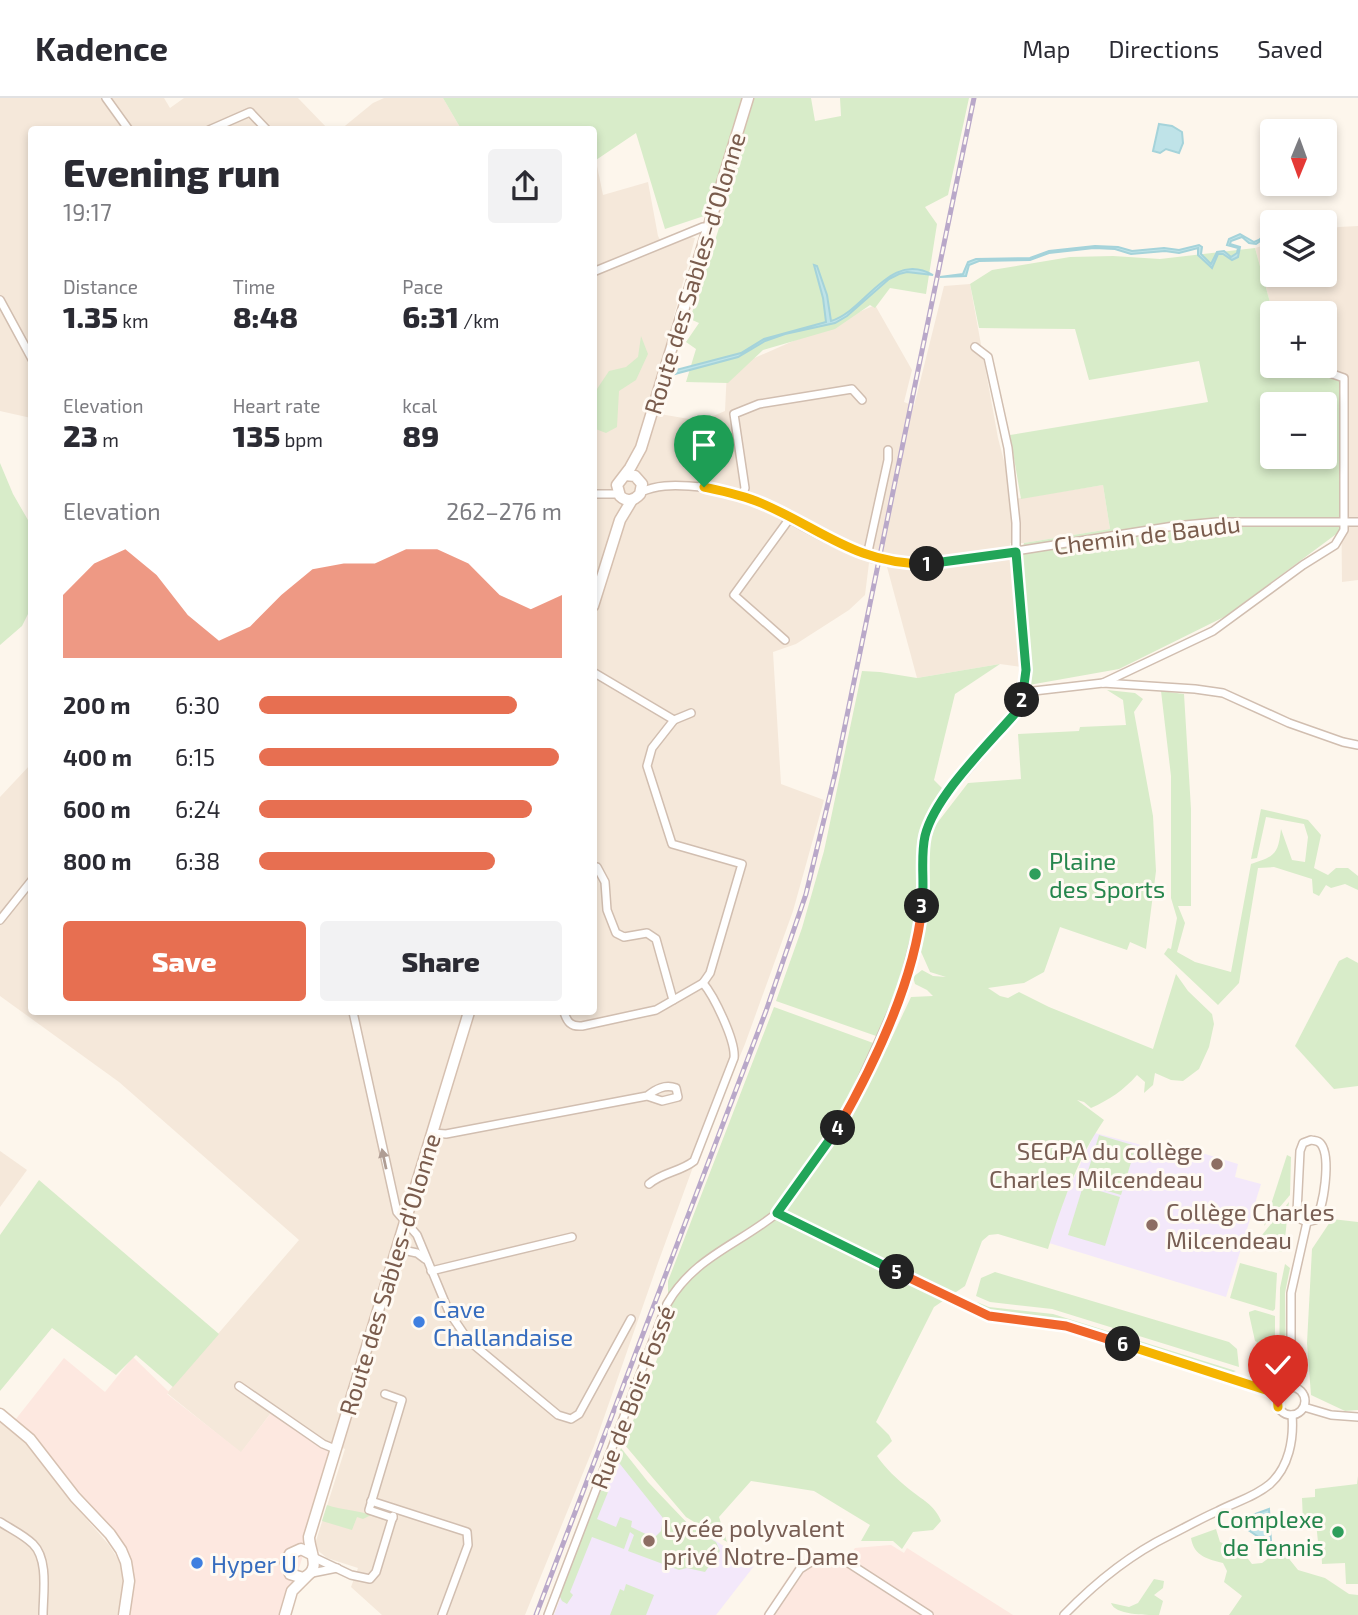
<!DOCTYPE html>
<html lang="en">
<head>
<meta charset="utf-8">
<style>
	body { margin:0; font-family:"Exo 2",sans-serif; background:#f2f2f3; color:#2b2b33; height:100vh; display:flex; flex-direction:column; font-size:26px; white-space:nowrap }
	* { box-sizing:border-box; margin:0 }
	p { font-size:23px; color:#7c7c81 }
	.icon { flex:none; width:38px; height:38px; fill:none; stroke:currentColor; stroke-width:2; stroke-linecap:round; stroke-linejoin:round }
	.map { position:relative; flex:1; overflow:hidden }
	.details { position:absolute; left:28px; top:28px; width:569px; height:889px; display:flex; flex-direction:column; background:#fff; border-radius:7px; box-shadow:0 4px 10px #0003 }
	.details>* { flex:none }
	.needle { width:46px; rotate:181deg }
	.buttons { position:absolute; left:1260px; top:21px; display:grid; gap:14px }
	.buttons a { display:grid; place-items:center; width:77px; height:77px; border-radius:7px; background:#fff; box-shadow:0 4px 10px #0003; font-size:35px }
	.pin { position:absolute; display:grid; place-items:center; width:60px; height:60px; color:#fff; margin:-72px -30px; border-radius:50% 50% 50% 0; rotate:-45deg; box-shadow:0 0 7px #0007 }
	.pin .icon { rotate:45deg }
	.km { position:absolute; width:35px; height:35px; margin:-18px; border-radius:50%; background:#222; color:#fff; font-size:19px; line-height:35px; text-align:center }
	.round { display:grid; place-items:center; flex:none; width:74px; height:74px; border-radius:7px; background:#f2f2f3 }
	.head { display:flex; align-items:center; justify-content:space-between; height:119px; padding:0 35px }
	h1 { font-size:38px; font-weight:800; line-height:52px }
	.metrics { display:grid; grid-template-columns:repeat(3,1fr); gap:10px; height:119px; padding:7px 35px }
	.metrics div { display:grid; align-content:center }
	.metrics b { font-size:30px; font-weight:800 }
	.metrics small { font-size:19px; font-weight:400 }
	.metrics p { font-size:19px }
	.chart { height:196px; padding:14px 35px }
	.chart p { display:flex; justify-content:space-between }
	.chart svg { width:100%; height:126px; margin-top:7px; fill:#e76f51; opacity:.7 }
	.primary-button { display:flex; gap:14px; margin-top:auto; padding:14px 35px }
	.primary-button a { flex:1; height:80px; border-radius:7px; background:#e76f51; color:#fff; font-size:28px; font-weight:800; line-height:80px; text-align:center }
	.primary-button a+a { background:#f2f2f3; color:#2b2b33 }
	ul { padding:0 35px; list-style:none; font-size:23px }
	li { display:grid; grid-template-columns:112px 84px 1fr; align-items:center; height:52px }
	li i { height:18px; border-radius:9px; background:#e76f51 }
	header { display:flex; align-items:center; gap:42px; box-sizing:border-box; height:98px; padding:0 35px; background:#fff; border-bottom:2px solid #e1e1e2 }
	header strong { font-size:33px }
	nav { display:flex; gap:38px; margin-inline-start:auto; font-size:24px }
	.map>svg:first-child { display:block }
	.residential { fill:#f5e8da }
	.commercial { fill:#fde8e0 }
	.education { fill:#f3e8fa }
	.green { fill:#d8ecc9; fill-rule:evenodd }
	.water { fill:#bfe3e8; stroke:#a5d3da; stroke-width:2 }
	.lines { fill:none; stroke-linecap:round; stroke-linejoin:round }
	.street-casing { stroke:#d1beb0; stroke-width:10 }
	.secondary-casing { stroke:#d6c0b0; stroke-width:13 }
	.street { stroke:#fff; stroke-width:7 }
	.secondary { stroke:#fff; stroke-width:10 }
	.rail-casing { stroke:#b9a8c9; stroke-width:5 }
	.rail { stroke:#fffaf3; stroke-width:2.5; stroke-dasharray:8; stroke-linecap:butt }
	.oneway { fill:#af9d94 }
	.split-1-casing { stroke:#fff; stroke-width:14 }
	.split-2-casing { stroke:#fff; stroke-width:14 }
	.split-3-casing { stroke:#fff; stroke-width:14 }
	.split-4-casing { stroke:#fff; stroke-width:14 }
	.split-5-casing { stroke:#fff; stroke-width:14 }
	.split-6-casing { stroke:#fff; stroke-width:14 }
	.split-7-casing { stroke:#fff; stroke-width:14 }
	.split-1 { stroke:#f5b400; stroke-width:9 }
	.split-2 { stroke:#22a559; stroke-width:9 }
	.split-3 { stroke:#22a559; stroke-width:9 }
	.split-4 { stroke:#f0652b; stroke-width:9 }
	.split-5 { stroke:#22a559; stroke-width:9 }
	.split-6 { stroke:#f0652b; stroke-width:9 }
	.split-7 { stroke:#f5b400; stroke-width:9 }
	.leisure-dot { fill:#2e9e5b; stroke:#fffaf3; stroke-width:2.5 }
	.education-dot { fill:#8d6e63; stroke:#fffaf3; stroke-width:2.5 }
	.shop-dot { fill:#3f7fe0; stroke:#fffaf3; stroke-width:2.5 }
	.labels { text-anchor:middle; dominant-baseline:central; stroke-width:6; stroke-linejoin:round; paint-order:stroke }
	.street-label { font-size:24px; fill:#7a5c4d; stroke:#fffaf3 }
	.leisure-label { font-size:24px; fill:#27864d; stroke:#fffaf3; text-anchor:start }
	.education-label { font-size:24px; fill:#785e54; stroke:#fffaf3; text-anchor:start }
	.shop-label { font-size:24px; fill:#366cbe; stroke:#fffaf3; text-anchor:start }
</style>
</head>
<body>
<header>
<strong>Kadence</strong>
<nav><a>Map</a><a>Directions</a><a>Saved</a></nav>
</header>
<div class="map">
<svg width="1358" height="1517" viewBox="0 0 1358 1517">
	<rect width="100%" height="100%" fill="#fdf6ec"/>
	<!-- residential -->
	<g class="residential">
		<polygon points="0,0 164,0 170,10 184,0 298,0 328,31 32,32 31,320 0,313"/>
		<polygon points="384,0 443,0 461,31 340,32 373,5"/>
		<polygon points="596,63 603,97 648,84 658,138 664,149 687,138 695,140 648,314 701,323 725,313 727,272 875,207 912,272 904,304 914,308 944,188 970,186 998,340 1014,401 1103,387 1110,431 1024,445 1010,445 1022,569 1000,566 917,580 887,469 869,465 865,497 849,512 796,546 773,554 781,686 824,702 793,813 745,946 693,1069 659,1162 594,1348 525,1517 382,1517 351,1489 358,1470 327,1460 316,1451 315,1446 345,1351 321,1342 276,1308 241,1355 167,1295 299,1142 119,984 0,898 0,699 31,666 32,914 593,914 593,64"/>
		<polygon points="1358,128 1358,482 1342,484 1340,284 1318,277 1314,268 1325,268 1325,215 1273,215 1255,150 1272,145 1272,177 1325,177 1325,132 1339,129"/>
		<polygon points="0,1053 27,1072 0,1109"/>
		<polygon points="0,1322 26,1342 63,1394 109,1447 121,1466 124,1494 117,1517 0,1517"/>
	</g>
	<!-- commercial -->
	<g class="commercial">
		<polygon points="133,1259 169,1294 167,1296 241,1354 274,1311 335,1351 285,1517 124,1517 124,1458 12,1326 64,1260 105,1294"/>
		<polygon points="891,1447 904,1455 907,1450 1013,1517 763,1517 796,1467 803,1462 816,1456 835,1455 849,1460 855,1450"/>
	</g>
	<!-- education -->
	<g class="education">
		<polygon points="1095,1035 1138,1046 1175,1060 1179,1048 1238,1066 1235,1079 1261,1086 1226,1199 1049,1145 1065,1099"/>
		<polygon points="615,1356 652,1406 678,1418 754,1468 716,1517 554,1517"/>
	</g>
	<!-- green -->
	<g class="green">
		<polygon points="443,0 811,0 815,23 841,18 840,0 969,0 948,97 925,109 937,126 926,196 890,190 875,210 870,207 835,231 763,252 728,285 686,284 696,251 686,244 699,225 690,221 725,111 665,131 636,35 593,64 593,32 461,31"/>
		<path d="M1255 150 1273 215 1272 268H1314L1318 277 1340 283 1339 434 1226 518 1119 571 1029 587 1020 460 1024 445 1110 431 1103 387 1021 401 1010 337 1208 304 1199 263 1089 282 1075 231 979 230 970 186 992 172 1070 159 1113 158 1160 161ZM1272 306H1325V359H1272Z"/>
		<polygon points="641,238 648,256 636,282 619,293 617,329 606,335 593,330 593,297 609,273 626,269 638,259"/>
		<polygon points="0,365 13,396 32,429 31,510 22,528 0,547"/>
		<path d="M1000 566 955 596 934 682 944 692C907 735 927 772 917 821 909 863 895 899 879 939L776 903 802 830 824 753 862 573 880 574 917 580Z"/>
		<path d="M1107 592 1135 595 1143 601 1134 614 1153 718 1156 773 1146 851 1130 844 1127 852 1060 829 1044 874 1024 885 988 890 1000 898 1008 900 1019 894 1049 909 1153 951 1176 876 1188 893 1212 916 1214 926 1209 949 1199 971 1183 983 1171 982 1155 975 1153 987 1144 995 1145 984 1137 977C1124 992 1109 1002 1091 1010L1084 1004 1077 1002 1104 1022C1077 1061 1062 1107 1048 1151L998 1136 989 1137 982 1143 965 1188 934 1209 876 1324 889 1337 892 1343 877 1358C886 1371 897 1381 909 1391 921 1401 935 1407 941 1423L933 1432 913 1434 902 1451 893 1443H861L870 1427 814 1393 751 1383 719 1419 727 1444 686 1419 624 1346 668 1233V1183L774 909 887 950 911 899 933 898 927 892 915 886 913 879 922 872 933 878 946 879 930 874 918 847 929 804 927 750 931 733 968 685 1021 681 1018 636 1079 633 1080 629 1126 627 1123 602Z"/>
		<path d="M1161 593 1184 596 1191 711V808H1178L1185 825 1177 854 1195 864 1231 874 1251 766C1275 758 1278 757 1281 731L1292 762 1305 764 1308 739 1304 726 1266 719 1257 760 1251 761 1261 711 1308 722 1321 737 1314 770 1328 777 1336 770H1348L1358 778V792L1345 786 1331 790 1326 787 1319 798 1313 795 1312 781 1274 769 1258 770 1239 885 1218 907 1164 856 1168 850 1171 851 1177 820 1171 800V678Z"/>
		<polygon points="1347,859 1358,865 1358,988 1334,991 1295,948 1339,863"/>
		<polygon points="1099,1037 1136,1048 1121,1097 1084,1086"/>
		<polygon points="1287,1057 1291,1059 1290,1097 1264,1128"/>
		<polygon points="39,1082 219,1236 173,1289 136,1257 116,1277 52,1230 0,1293 0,1137"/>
		<polygon points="1083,1088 1120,1099 1105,1148 1068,1137"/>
		<path d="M1289 1104C1286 1121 1287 1137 1282 1154L1263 1147 1262 1137Z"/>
		<polygon points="1332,1121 1358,1124 1358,1312 1345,1313 1311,1297 1307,1245 1312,1151"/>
		<polygon points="1240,1165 1277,1175 1275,1211 1273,1213 1230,1200"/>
		<polygon points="1285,1166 1290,1170 1285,1195 1286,1268 1284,1276 1279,1274 1280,1190"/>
		<polygon points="995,1174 1229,1244 1237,1251 1239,1269 1052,1211 990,1204 976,1198 981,1180"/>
		<polygon points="977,1204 989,1209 1053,1216 1236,1273 1229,1276 1055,1221 987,1213"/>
		<polygon points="1255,1212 1275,1218 1275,1278 1272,1280 1253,1273 1254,1269 1251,1266 1257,1244 1255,1243 1249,1216 1249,1214"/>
		<polygon points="621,1350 648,1384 691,1429 716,1444 720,1453 705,1474 687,1470 679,1472 628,1453 634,1437 630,1434 624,1451 592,1439 570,1494 573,1497 567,1506 562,1503 559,1497 599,1392 608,1394 597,1421 616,1429 620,1419 632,1423 631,1429 654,1440 661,1433 663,1420 616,1361"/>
		<polygon points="1358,1378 1358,1486 1346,1486 1345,1465 1322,1466 1321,1445 1318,1444 1316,1424 1303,1424 1302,1400 1315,1399 1315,1391 1357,1386"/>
		<path d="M327 1407C342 1412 356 1412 371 1417L363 1421 357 1419 352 1432 322 1423Z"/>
		<path d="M1216 1431 1220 1444 1242 1453 1252 1466 1262 1465 1270 1459 1286 1457 1298 1472 1325 1480 1349 1496 1358 1497V1517H1229L1242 1498 1224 1484 1227 1473 1223 1465C1207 1461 1194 1458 1191 1440Z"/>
		<path d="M1154 1481 1164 1483 1163 1490 1154 1497 1163 1503 1159 1517C1144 1517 1115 1517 1111 1505L1129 1509 1138 1505Z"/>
		<polygon points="626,1486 654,1497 646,1517 610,1517 620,1491 624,1493"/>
	</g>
	<!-- water -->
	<g class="water">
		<polygon points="1159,26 1172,28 1182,34 1183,45 1179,55 1166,51 1160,55 1153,53"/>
		<path d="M1272 126 1269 137 1256 146 1249 145 1242 139 1231 143 1230 146 1240 149 1238 159 1232 162 1223 156H1218L1212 170 1198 157V150L1179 155 1165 153 1131 156 1115 151 1094 150 1049 155 1030 162 979 163 969 167 966 178 940 179 963 176 968 164 976 161 1030 160 1049 153 1095 148 1118 149 1132 153 1164 150 1179 152 1199 147 1202 149 1201 156 1211 166 1217 154 1224 153 1231 159 1237 155 1238 150 1227 147 1229 141 1240 136 1254 144C1264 141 1267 134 1272 126Z"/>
		<path d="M814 167 817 168 827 197 831 223C866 213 889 152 933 177L907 174 899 176 889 181 847 218 835 225 785 236 765 243 738 259 671 277 672 273 741 255 764 241 826 224 823 200Z"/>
		<polygon points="1269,1411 1271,1443 1263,1442 1238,1425 1239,1422"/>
	</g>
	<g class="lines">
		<!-- street casing -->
		<g class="street-casing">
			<g id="street">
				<polyline points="106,0 129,32"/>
				<polyline points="209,32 250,14 267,32"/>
				<polyline points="593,174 703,129 708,130"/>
				<polyline points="0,202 32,261"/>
				<polyline points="1325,223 1331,215"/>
				<path d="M641 394C657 387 672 387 689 388 761 391 795 432 857 454 887 465 916 467 947 464L1174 428 1217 424H1358"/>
				<polyline points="593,396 618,396"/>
				<polyline points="742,398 745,390 734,316 759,306 852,291 862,302"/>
				<polyline points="867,458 888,362 888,352"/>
				<polyline points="785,542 734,497 790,420"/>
				<polyline points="1103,585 1213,533 1303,467 1335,447 1344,432 1344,280 1321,272 1319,268"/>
				<polyline points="1025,594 1103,585 1195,591 1223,595 1289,625 1343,644 1358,647"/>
				<polyline points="674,622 691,615"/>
				<polyline points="593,770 597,769 605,784 607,812 616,835 624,839 647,835 656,841 673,902"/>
				<polyline points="0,822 32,782"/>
				<polyline points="353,914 397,1114 417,1137 449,1214 468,1242 558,1317 571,1321 579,1316 631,1221"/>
				<path d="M564 914C567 924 571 929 582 928L656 912 703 885 710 875 742 766 672 746 647 668 652 650 674 622 593 574"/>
				<path d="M432 1035 446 1036 647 998C656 991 665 986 676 990L678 999 662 1003 647 998"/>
				<path d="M1311 1042C1315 1043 1318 1042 1321 1046 1331 1059 1324 1110 1315 1122L1307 1124 1300 1121 1297 1114 1300 1053 1303 1045Z"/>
				<path d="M649 1086C663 1074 680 1074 694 1063L734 960C736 943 714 898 703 885"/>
				<polyline points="777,1115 823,1054 846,1016 901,894 921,818 924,746 930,723 942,702 1018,612 1025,594 1026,572 1016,461 1016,425 1008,350 988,259 975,249"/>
				<polyline points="398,1151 417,1155 425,1161"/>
				<polyline points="431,1173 572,1139"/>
				<polyline points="239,1288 323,1346 335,1351"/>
				<polyline points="1291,1288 1291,1195 1307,1124"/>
				<circle cx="1291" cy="1303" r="14"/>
				<polyline points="385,1296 402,1302 369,1412 393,1420"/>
				<polyline points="1304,1309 1331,1317 1358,1319"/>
				<polyline points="371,1403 467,1434 468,1447 442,1517"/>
				<path d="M0 1424C11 1431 24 1437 33 1446 49 1462 43 1496 43 1517"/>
				<polyline points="313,1459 351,1477 370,1481 376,1474 393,1418"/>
				<polyline points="312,1475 337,1470"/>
				<path d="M548 1517 667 1206C694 1159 738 1147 777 1115L989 1218 1066 1228 1277 1297"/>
				<polyline points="769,1517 800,1471 814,1462 830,1460 847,1464 929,1517"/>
				<path d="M1064 1517C1094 1486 1131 1456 1170 1437 1186 1429 1202 1420 1218 1413 1235 1404 1255 1399 1270 1386 1289 1369 1294 1341 1292 1317"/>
			</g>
		</g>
		<!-- secondary casing -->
		<g class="secondary-casing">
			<g id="secondary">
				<path d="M625 377 635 378 642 386 640 396C634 403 626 404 620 398L617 387 630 370 641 350 748 0"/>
				<polyline points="593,508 620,422 632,402"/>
				<polyline points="0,1316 30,1341 75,1399 110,1436 121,1452 126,1464 129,1483 124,1517"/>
				<path d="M311 1456 301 1451 290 1456 286 1465 290 1476 303 1480C323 1471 309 1454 309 1439L469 914"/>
				<polyline points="285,1517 292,1493 306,1479"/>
			</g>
		</g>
		<!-- street -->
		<use href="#street" class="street"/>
		<!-- secondary -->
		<use href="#secondary" class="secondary"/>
		<!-- rail casing -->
		<g class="rail-casing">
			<polyline id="rail" points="536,1517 766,913 806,796 835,676 974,0"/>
		</g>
		<!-- rail -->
		<use href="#rail" class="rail"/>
	</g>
	<!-- one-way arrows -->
	<defs><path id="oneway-solid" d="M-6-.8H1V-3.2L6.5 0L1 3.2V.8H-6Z" transform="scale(1.75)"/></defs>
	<use class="oneway" href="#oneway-solid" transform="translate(384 1061) rotate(-102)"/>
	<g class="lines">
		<!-- split-1 casing -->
		<g class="split-1-casing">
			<path id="split-1" d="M704 389C723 393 743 397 761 405 822 431 855 466 927 466"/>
		</g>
		<!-- split-2 casing -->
		<g class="split-2-casing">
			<polyline id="split-2" points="927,466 1016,454 1026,572 1022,602"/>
		</g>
		<!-- split-3 casing -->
		<g class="split-3-casing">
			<path id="split-3" d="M922 808C925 785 920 760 925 738 935 697 990 645 1018 612L1022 602"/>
		</g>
		<!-- split-4 casing -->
		<g class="split-4-casing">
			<path id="split-4" d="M838 1030C874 967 915 881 922 808"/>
		</g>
		<!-- split-5 casing -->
		<g class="split-5-casing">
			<polyline id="split-5" points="838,1030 777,1115 897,1174"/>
		</g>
		<!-- split-6 casing -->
		<g class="split-6-casing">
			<polyline id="split-6" points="897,1174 989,1218 1066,1228 1123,1246"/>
		</g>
		<!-- split-7 casing -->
		<g class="split-7-casing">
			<polyline id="split-7" points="1123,1246 1269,1293 1277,1297 1278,1309"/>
		</g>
		<!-- split-1 -->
		<use href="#split-1" class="split-1"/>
		<!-- split-2 -->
		<use href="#split-2" class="split-2"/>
		<!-- split-3 -->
		<use href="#split-3" class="split-3"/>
		<!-- split-4 -->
		<use href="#split-4" class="split-4"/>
		<!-- split-5 -->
		<use href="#split-5" class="split-5"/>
		<!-- split-6 -->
		<use href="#split-6" class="split-6"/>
		<!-- split-7 -->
		<use href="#split-7" class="split-7"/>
	</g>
	<!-- markers -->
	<g class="leisure-dot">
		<circle cx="1035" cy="776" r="7"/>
		<circle cx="1338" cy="1434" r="7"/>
	</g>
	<g class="education-dot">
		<circle cx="1217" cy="1066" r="7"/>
		<circle cx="1152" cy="1127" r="7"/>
		<circle cx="649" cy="1443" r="7"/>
	</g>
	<g class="shop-dot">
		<circle cx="419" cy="1224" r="7"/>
		<circle cx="197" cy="1465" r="7"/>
	</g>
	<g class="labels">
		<!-- street labels -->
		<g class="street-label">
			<text transform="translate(694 175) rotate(-73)">Route des Sables-d'Olonne</text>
			<text transform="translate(1147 436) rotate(-7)">Chemin de Baudu</text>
			<text transform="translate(389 1176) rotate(-73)">Route des Sables-d'Olonne</text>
			<text transform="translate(632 1299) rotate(-69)">Rue de Bois Fossé</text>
		</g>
		<!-- leisure labels -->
		<g class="leisure-label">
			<text x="1049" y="762">Plaine<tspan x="1049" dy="28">des Sports</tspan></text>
			<text x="1324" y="1420" text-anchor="end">Complexe<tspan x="1324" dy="28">de Tennis</tspan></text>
		</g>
		<!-- education labels -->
		<g class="education-label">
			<text x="1203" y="1052" text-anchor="end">SEGPA du collège<tspan x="1203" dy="28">Charles Milcendeau</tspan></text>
			<text x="1166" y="1113">Collège Charles<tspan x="1166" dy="28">Milcendeau</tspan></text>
			<text x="663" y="1429">Lycée polyvalent<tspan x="663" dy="28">privé Notre-Dame</tspan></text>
		</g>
		<!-- shop labels -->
		<g class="shop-label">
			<text x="433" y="1210">Cave<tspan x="433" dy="28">Challandaise</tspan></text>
			<text x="211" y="1465">Hyper U</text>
		</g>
	</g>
</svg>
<div class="buttons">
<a><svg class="needle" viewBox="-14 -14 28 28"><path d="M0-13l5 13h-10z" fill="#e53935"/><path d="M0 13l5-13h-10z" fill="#7c7c81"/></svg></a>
<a><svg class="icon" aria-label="layers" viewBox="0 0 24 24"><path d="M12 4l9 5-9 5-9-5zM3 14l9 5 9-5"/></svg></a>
<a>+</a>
<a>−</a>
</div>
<div class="pin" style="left:704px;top:389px;background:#1e9e55"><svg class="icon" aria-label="arrive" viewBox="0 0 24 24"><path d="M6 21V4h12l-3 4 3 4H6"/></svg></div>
<div class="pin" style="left:1278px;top:1309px;background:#d93025"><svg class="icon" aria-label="check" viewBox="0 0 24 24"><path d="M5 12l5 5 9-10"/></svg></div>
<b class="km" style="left:927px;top:466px">1</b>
<b class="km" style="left:1022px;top:602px">2</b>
<b class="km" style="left:922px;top:808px">3</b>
<b class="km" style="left:838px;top:1030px">4</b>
<b class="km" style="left:897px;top:1174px">5</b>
<b class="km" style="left:1123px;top:1246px">6</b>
<section class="details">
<div class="head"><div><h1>Evening run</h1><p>19:17</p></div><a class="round"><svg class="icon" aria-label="share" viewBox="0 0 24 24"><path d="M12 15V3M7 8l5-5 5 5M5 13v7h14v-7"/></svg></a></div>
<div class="metrics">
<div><p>Distance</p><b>1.35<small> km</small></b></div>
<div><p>Time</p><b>8:48</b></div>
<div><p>Pace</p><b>6:31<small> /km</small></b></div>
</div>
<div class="metrics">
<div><p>Elevation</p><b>23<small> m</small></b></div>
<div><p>Heart rate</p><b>135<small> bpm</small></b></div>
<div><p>kcal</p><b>89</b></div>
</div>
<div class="chart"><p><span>Elevation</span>262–276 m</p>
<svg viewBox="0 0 160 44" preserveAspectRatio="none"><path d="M0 44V22L10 11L20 6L30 15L40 29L50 38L60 33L70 22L80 13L90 11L100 11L110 6L120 6L130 11L140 22L150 27L160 22V44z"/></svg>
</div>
<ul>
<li><b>200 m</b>6:30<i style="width:85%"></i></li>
<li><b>400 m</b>6:15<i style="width:99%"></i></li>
<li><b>600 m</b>6:24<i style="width:90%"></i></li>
<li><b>800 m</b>6:38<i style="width:78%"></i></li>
</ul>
<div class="primary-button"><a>Save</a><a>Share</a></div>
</section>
</div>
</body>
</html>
